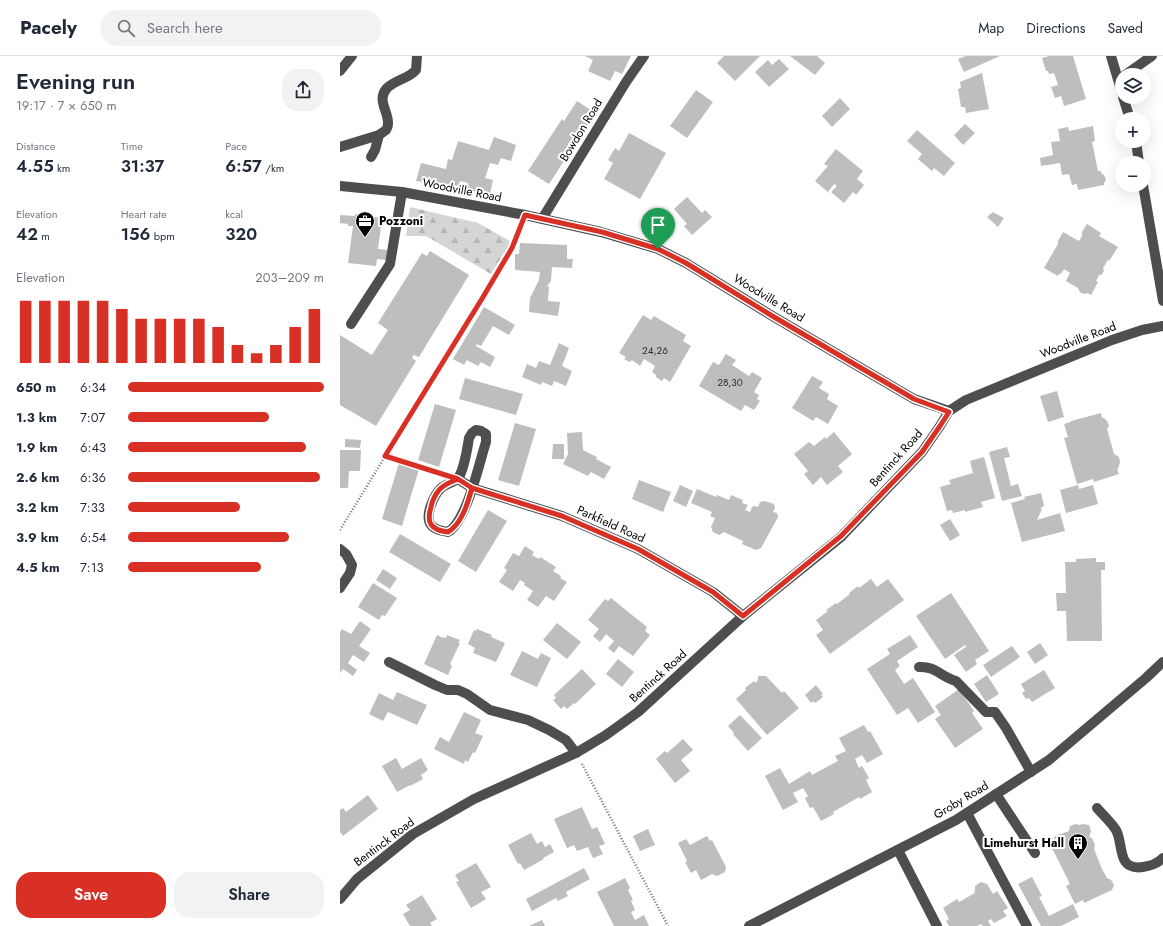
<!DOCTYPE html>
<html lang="en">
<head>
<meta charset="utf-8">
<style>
	body { margin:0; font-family:Jost,sans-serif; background:#f2f2f3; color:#1f2937; height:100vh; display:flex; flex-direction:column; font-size:15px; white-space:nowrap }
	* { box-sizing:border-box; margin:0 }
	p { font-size:13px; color:#747a83 }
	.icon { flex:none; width:22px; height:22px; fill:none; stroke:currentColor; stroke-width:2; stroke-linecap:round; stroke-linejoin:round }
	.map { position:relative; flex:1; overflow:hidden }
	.sheet { display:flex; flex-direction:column; background:#fff; width:340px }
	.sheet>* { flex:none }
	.controls { position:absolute; left:775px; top:12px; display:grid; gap:8px }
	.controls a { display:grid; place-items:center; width:36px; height:36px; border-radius:50%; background:#fff; box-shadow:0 4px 16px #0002; font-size:20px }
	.pin { position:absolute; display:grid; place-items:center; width:34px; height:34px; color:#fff; margin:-41px -17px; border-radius:50% 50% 50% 0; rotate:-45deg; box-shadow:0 0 4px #0007 }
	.pin .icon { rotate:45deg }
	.round { display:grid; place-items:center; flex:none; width:42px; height:42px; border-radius:16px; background:#f2f2f3 }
	.summary { display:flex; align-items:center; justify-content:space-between; height:68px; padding:0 16px }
	h1 { font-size:22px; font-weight:600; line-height:30px }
	.stats { display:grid; grid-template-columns:repeat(3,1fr); gap:6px; height:68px; padding:4px 16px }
	.stats div { display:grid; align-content:center }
	.stats b { font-size:17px; font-weight:600 }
	.stats small { font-size:11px; font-weight:400 }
	.stats p { font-size:11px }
	.chart { height:112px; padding:8px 16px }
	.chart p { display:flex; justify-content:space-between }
	.chart svg { width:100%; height:72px; margin-top:4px; stroke:#d93025; stroke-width:6 }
	.cta { display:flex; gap:8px; margin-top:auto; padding:8px 16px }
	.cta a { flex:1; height:46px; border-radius:16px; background:#d93025; color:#fff; font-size:16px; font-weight:600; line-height:46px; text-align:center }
	.cta a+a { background:#f2f2f3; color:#1f2937 }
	ul { padding:0 16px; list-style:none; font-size:13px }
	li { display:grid; grid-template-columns:64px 48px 1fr; align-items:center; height:30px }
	li i { height:10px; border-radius:5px; background:#d93025 }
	header { display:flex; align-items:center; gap:24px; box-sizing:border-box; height:56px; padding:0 20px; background:#fff; border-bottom:1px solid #e0e1e3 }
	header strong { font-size:19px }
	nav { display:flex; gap:22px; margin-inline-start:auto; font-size:14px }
	.search { width:280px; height:36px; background:#f2f2f3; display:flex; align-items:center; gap:10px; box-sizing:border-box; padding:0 14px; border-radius:16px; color:#747a83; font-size:15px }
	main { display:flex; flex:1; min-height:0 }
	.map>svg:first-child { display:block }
	.forest { fill:url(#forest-firs) }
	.building { fill:#bebebe }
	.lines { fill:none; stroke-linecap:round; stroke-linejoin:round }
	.path { stroke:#707070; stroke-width:2.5; stroke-dasharray:1 2; stroke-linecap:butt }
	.minor { stroke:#4e4e4e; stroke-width:10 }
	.route-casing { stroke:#fff; stroke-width:8 }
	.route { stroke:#d93025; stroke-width:5 }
	.labels { text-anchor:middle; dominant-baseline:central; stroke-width:4; stroke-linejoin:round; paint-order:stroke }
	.number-label { font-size:10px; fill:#303030 }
	.street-label { font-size:12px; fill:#000; stroke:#fff }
	.poi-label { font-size:12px; font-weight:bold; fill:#000; stroke:#fff; text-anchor:start }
</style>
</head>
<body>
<header>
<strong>Pacely</strong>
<div class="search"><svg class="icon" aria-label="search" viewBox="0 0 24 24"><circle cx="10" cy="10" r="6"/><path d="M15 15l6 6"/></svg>Search here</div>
<nav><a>Map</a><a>Directions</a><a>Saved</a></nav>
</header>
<main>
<section class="sheet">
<div class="summary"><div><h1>Evening run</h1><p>19:17 · 7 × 650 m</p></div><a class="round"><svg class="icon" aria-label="share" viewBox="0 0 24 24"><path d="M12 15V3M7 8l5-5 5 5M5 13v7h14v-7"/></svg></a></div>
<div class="stats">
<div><p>Distance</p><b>4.55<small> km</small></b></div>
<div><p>Time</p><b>31:37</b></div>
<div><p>Pace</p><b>6:57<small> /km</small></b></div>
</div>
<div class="stats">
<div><p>Elevation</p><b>42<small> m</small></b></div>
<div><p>Heart rate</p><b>156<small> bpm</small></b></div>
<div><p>kcal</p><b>320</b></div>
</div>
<div class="chart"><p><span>Elevation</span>203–209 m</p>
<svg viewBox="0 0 160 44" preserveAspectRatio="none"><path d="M5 44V6M15 44V6M25 44V6M35 44V6M45 44V6M55 44V11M65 44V17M75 44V17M85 44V17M95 44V17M105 44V22M115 44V33M125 44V38M135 44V33M145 44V22M155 44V11"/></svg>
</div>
<ul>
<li><b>650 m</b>6:34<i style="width:100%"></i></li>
<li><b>1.3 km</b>7:07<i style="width:72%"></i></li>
<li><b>1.9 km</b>6:43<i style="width:91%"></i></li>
<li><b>2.6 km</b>6:36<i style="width:98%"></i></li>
<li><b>3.2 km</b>7:33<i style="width:57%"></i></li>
<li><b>3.9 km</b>6:54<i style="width:82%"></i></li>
<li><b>4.5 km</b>7:13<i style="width:68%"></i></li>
</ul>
<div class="cta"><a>Save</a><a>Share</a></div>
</section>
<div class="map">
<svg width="823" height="870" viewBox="0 0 823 870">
	<defs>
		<pattern id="forest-firs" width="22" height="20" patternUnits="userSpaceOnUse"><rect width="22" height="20" fill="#d5d5d5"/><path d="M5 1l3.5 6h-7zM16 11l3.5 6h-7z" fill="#b5b5b5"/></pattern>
	</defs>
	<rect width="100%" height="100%" fill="#fff"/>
	<!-- forest -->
	<polygon class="forest" points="70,151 138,167 170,185 167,192 151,218 86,180 66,180"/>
	<!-- building -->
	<g class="building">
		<polygon points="245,0 291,0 282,18 275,15 270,25 248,15 253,4"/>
		<polygon points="384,0 420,0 395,25 377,7"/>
		<polygon points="450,0 477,0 485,7 475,19"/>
		<polygon points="626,0 660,0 624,16 618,3"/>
		<polygon points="709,0 733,0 746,43 724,50 721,40 715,42 711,31 718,29 714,17 709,18 708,15 706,15 702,2"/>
		<polygon points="439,3 449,13 429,31 415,16 428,4 432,9"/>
		<polygon points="642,17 649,53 626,57 625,51 621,51 618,33 621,32 620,26"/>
		<polygon points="356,34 373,46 347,82 330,70"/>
		<polygon points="500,42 510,53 492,71 482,60"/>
		<polygon points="237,45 255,57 209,128 188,115 222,63 224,65"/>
		<polygon points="625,68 635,77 623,89 614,79"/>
		<polygon points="753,70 755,85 752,86 758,115 761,115 761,117 764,119 766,124 764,127 764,129 738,134 737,128 732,129 729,118 722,119 720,107 701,110 700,102 713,99 711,86 720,85 718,73 728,71 729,75"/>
		<polygon points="577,74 615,107 604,120 594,112 592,115 578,103 582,98 567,85"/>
		<polygon points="289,77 326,97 300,143 264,123 273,107 268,104 275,92 279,95"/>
		<polygon points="154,81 176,89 171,105 161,102 158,109 150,107 145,122 153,124 150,138 127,134 128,127 120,125 118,131 76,125 81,107 106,113 108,103 112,104 118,85 149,94"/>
		<polygon points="496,93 523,115 517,123 524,129 516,139 513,136 504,147 491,136 497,130 494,128 488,136 475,125 488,110 484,108"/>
		<polygon points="347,141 362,157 365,154 372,161 352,179 344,170 347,168 334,153"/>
		<polygon points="653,156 664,162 658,171 647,161"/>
		<polygon points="15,158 42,162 38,193 48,194 46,204 37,203 36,210 8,207 13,170 8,170 8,168 0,167 0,159 15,160"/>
		<polygon points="747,168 761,177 759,180 778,191 769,205 768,204 763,212 764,215 761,219 759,219 756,225 758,226 751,239 748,237 744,238 740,236 738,232 726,225 730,217 724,213 721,218 720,217 718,220 704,212 718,188 718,185 723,176 739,185 742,180 742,176"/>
		<polygon points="180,187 227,189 227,203 233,203 232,212 212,211 211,225 207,230 209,231 208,245 220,246 218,260 189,256 190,242 199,224 200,216 175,214 175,198 179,198"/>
		<polygon points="90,195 129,219 79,301 74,299 72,302 76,305 36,370 0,349 0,279 32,299 48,274 38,267 82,197 87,200"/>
		<polygon points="144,251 175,269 169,279 153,270 141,290 137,288 136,290 155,301 150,311 141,306 138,310 127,304 124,309 113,303"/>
		<polygon points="303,259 311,264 314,260 346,279 343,285 351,290 330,326 324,322 322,325 316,321 316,319 312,316 315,310 304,303 300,310 292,304 290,306 284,303 286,301 279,297"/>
		<polygon points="219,287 229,292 222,310 232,315 226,330 214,325 212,330 202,326 201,329 182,321 187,308 196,312 199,305 210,309"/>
		<polygon points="386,298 396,304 392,309 409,320 412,316 422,322 414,336 419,339 417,343 420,345 414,354 405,349 401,355 359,330 373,306 379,309"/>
		<polygon points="472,320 483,326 479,332 489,338 487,343 498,350 488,368 476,361 473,365 452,352"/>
		<polygon points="125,322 183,338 176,359 119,343"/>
		<polygon points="717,335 724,361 708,366 700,340"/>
		<polygon points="95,348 116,354 99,411 78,404"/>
		<polygon points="761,357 762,362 764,362 767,365 769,370 767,373 774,398 779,401 780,406 778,413 777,413 779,418 754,426 753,423 737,428 724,382 728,381 724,368 731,366 731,365"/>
		<polygon points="175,367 196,373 179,430 158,424"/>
		<polygon points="242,376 243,394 257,401 256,403 271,411 264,423 251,416 248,420 223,408 228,398 227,377"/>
		<polygon points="494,376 512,398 498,410 503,416 487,429 481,421 473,429 464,418 468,415 454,398 469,386 474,390 485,381 486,383"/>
		<polygon points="5,383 21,384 20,392 5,391"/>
		<polygon points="213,388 224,388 224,403 212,403"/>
		<polygon points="667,391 670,401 664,402 671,430 678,428 682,440 662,445 649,396"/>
		<polygon points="0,394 21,394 20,415 9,415 8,432 0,432"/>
		<polygon points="644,401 655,442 641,446 643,451 625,456 625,454 613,457 612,454 607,455 600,431 611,428 609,424 633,417 630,405"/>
		<polygon points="59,407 79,413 62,470 42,463"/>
		<polygon points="299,424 331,436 323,456 292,443"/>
		<polygon points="340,429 353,435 346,451 333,445"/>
		<polygon points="738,429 739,433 753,429 758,448 726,457 720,434"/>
		<polygon points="357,433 376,441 377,439 389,444 391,439 403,444 402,447 408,449 405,454 410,456 412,451 414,450 418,451 420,446 425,445 434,448 435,452 433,456 437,457 438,461 421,492 416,494 402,488 403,485 384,476 379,479 373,476 371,471 375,462 370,460 372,456 351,447"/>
		<polygon points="701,437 704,450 700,452 702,453 697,464 720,457 725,475 682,486 671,447 685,443 684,441"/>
		<polygon points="148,454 167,465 136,516 118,505"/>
		<polygon points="610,463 620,479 610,485 600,469"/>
		<polygon points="60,478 111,508 100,526 49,496"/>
		<polygon points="185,490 194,496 192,499 199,503 200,501 216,511 213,515 221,520 220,522 227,526 214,545 206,540 198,551 187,544 193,535 184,529 185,527 180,524 173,535 159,526 167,514 164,512 173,497 179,500"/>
		<polygon points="756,502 756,506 765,506 765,514 761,514 762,585 727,585 726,555 717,555 716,537 726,537 725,506 736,506 736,503"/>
		<polygon points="43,513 57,522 50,533 36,524"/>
		<polygon points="531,523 537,531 548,523 564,544 490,598 476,579 483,574 476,564 488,555 486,554 496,547 497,548 510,538 509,537 518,530 519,532"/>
		<polygon points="33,527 57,542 45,560 42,559 39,564 18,551"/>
		<polygon points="611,537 649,595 635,604 637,608 626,616 614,599 626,591 625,589 605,603 576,560"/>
		<polygon points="271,542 307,571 305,575 310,579 293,600 279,590 274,597 268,592 274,585 266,578 260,586 253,580 259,573 248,564 265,543 268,545"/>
		<polygon points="20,565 31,573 19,590 30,597 24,606 13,599 8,607 17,614 13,620 3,613 0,617 0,576 2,573 11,578"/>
		<polygon points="217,567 241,586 227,603 203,584"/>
		<polygon points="137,573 152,579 151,581 165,587 156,606 133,597 135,592 128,588 134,574 136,575"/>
		<polygon points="97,579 103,582 104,581 106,582 107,579 120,584 118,587 120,587 110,608 112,610 108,619 84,608"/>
		<polygon points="570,579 578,591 557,605 560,610 555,614 564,628 573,622 595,656 578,667 568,652 557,659 527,613 550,598 547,593"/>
		<polygon points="700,587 708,599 695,608 687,596"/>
		<polygon points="672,590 680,601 651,621 643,609"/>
		<polygon points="182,595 198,603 201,597 211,602 197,631 170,619"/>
		<polygon points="278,603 294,616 282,631 266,618"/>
		<polygon points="242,613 256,628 235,648 234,647 227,653 224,650 221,653 213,644 216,642 214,639"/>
		<polygon points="704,614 715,632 692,646 689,642 686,643 682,637 685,635 681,628"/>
		<polygon points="647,619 659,638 646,646 634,628"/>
		<polygon points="418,620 426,620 442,637 444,635 459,652 427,679 396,643 406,634 405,632 414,625 415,627 418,624"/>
		<polygon points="476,629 483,638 481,639 483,641 475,647 473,645 471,647 465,639"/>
		<polygon points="619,633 634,655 632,657 643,673 615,692 595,663 601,659 595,650"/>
		<polygon points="57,636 87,649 77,669 48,656 43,665 29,658 39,637 53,644"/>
		<polygon points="124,656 141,664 135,677 143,680 135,697 133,696 128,706 125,704 124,708 94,693 100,681 109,686"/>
		<polygon points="400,659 422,682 408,695 393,678 394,677 388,670"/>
		<polygon points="524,669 528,676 530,675 543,698 527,707 522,699 515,703 519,712 522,710 529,722 526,724 532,736 520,743 519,741 493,756 494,758 481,765 473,751 470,752 465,742 468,740 463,732 453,737 458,746 443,754 425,720 440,712 449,728 470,715 472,719 498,705 495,700 506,695 499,682"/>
		<polygon points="343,683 353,694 341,704 350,715 335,727 316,703 325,695 327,697"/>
		<polygon points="56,702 62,713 81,702 88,714 81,719 83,723 70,730 70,729 57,736 42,710"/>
		<polygon points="28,739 38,753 3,780 0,776 0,754 3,752 6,756"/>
		<polygon points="242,751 252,773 257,771 265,788 259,790 263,798 253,802 248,791 237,795 234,789 227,792 214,763"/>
		<polygon points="735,768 740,769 742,768 749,769 751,775 749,781 752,782 755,789 754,793 762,813 767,822 771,824 774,829 772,834 744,847 743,844 735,848 726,830 730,828 713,794 708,791 710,782 714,783 715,780 729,775 730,770"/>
		<polygon points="308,773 315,789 300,795 293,780"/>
		<polygon points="191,777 197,788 202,785 205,791 210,788 214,796 203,802 204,803 184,814 180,807 178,808 168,789"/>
		<polygon points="367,780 370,785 372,784 386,811 385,816 377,820 372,818 361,824 356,814 351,817 345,806 347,805 338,787 346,783 350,789"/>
		<polygon points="136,807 151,831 141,836 146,843 131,852 116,826 119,825 115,819"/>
		<polygon points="244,812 250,823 226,836 228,840 218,845 216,842 192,855 186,843"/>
		<polygon points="692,821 702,840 699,841 709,860 733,848 739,861 721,870 701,870 678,828"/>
		<polygon points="285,822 290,832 288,834 293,844 291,845 295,854 291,856 295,864 304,859 309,870 274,870 257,836"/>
		<polygon points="641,826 647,828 653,838 657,835 668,852 663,855 667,860 654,867 651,863 648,865 651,870 643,870 641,868 637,870 609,870 606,865 609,863 603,852 617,843 619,846 635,837 634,835 635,834 635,830"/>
		<polygon points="82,839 97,863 90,867 92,870 70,870 63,858 70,854 66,849"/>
		<polygon points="202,864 205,870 189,870"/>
	</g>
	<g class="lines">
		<!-- path -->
		<g class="path">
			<polyline points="45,400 100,417"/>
			<polyline points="0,474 143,241 171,191 181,170"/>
			<polyline points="242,708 328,870"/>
		</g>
		<!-- minor -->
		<g class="minor">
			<polyline points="771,0 782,37"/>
			<polyline points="0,15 12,0"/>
			<polyline points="785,19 812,0"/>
			<polyline points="783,41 790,63"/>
			<polyline points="796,85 799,107"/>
			<path d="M0 91 39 79 46 74C47 72 48 71 48 68 49 56 36 44 47 32 57 23 68 23 76 14L77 0"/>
			<polyline points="31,101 35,94 39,79"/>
			<polyline points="803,129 823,245"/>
			<polyline points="0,130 62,136 185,159 261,176 318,193 346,207 434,261 574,343 609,355"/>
			<polyline points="202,163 286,26 304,0"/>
			<polyline points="11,268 50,208 62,136"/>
			<path d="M136 374 141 375 146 378V386C139 407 127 465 108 476 102 475 95 474 91 469 84 460 94 439 101 432 106 427 115 427 119 421 125 410 127 394 129 382L132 377Z"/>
			<polyline points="118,423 132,432 222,460 298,493 373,536 403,560"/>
			<polyline points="0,493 6,498 12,509 10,517 0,532"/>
			<polyline points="49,606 95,629 107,634 118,634 127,638 150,654 188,664 209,674 226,684 236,697"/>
			<path d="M579 611C596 610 601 621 616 625L646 656H655L666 672 691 716"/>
			<polyline points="656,738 695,797"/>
			<path d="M757 752C763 759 771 766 776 774 784 788 776 815 803 811 811 810 818 807 823 802"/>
			<polyline points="627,757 687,870"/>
			<polyline points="558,794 597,870"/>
			<polyline points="0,843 17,823 73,778 134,743 236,697 266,679 298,656 403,560 501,481 582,396 600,370 609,355 626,344 772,284 802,274 823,270"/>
			<polyline points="409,870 616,764 709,704 806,622 823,606"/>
		</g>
	</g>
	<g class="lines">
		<!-- route casing -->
		<g class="route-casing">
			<path id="route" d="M318 193 262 176 185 159 172 192 143 241 45 400 118 423 132 432C128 446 122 468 108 476 91 474 86 467 91 451 92 445 95 439 99 434 104 428 111 426 118 423L132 432 222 460 298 493 373 536 403 560 501 480 582 396 600 370 609 356 574 343 434 261 346 207 318 193"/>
		</g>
		<!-- route -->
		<use href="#route" class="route"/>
	</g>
	<!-- icons -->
	<defs>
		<g id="office-pin" transform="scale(1)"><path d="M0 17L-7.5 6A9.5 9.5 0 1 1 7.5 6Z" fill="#000" stroke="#fff"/><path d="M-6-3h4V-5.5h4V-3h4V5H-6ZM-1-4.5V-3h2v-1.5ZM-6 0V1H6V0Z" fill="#fff"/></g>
		<g id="building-pin" transform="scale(1)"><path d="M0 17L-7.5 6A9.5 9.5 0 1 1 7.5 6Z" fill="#000" stroke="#fff"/><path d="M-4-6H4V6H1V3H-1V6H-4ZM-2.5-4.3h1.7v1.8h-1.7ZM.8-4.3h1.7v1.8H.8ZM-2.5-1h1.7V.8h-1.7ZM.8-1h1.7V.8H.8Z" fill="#fff"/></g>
	</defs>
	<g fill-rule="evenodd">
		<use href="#office-pin" x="25" y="165"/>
		<use href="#building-pin" x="738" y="787"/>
	</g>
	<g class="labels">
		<!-- number labels -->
		<g class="number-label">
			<text x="315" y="294">24,26</text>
			<text x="390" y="326">28,30</text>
		</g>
		<!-- street labels -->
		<g class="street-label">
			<text transform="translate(241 74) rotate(-59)">Bowdon Road</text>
			<text transform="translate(122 134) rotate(11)">Woodville Road</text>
			<text transform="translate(429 242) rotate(31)">Woodville Road</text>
			<text transform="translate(738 284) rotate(-21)">Woodville Road</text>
			<text transform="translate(556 402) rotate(-48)">Bentinck Road</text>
			<text transform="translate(271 468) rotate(24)">Parkfield Road</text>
			<text transform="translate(318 620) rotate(-42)">Bentinck Road</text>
			<text transform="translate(621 744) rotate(-31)">Groby Road</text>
			<text transform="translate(44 786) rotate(-37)">Bentinck Road</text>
		</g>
		<!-- poi labels -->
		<g class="poi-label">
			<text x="39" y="165">Pozzoni</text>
			<text x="724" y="787" text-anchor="end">Limehurst Hall</text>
		</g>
	</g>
</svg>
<div class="controls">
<a><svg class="icon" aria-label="layers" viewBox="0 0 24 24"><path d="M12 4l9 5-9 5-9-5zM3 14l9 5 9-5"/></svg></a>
<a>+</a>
<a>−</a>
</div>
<div class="pin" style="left:318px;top:193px;background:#1e9e55"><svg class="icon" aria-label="arrive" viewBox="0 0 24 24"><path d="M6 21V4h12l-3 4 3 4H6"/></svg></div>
</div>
</main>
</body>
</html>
